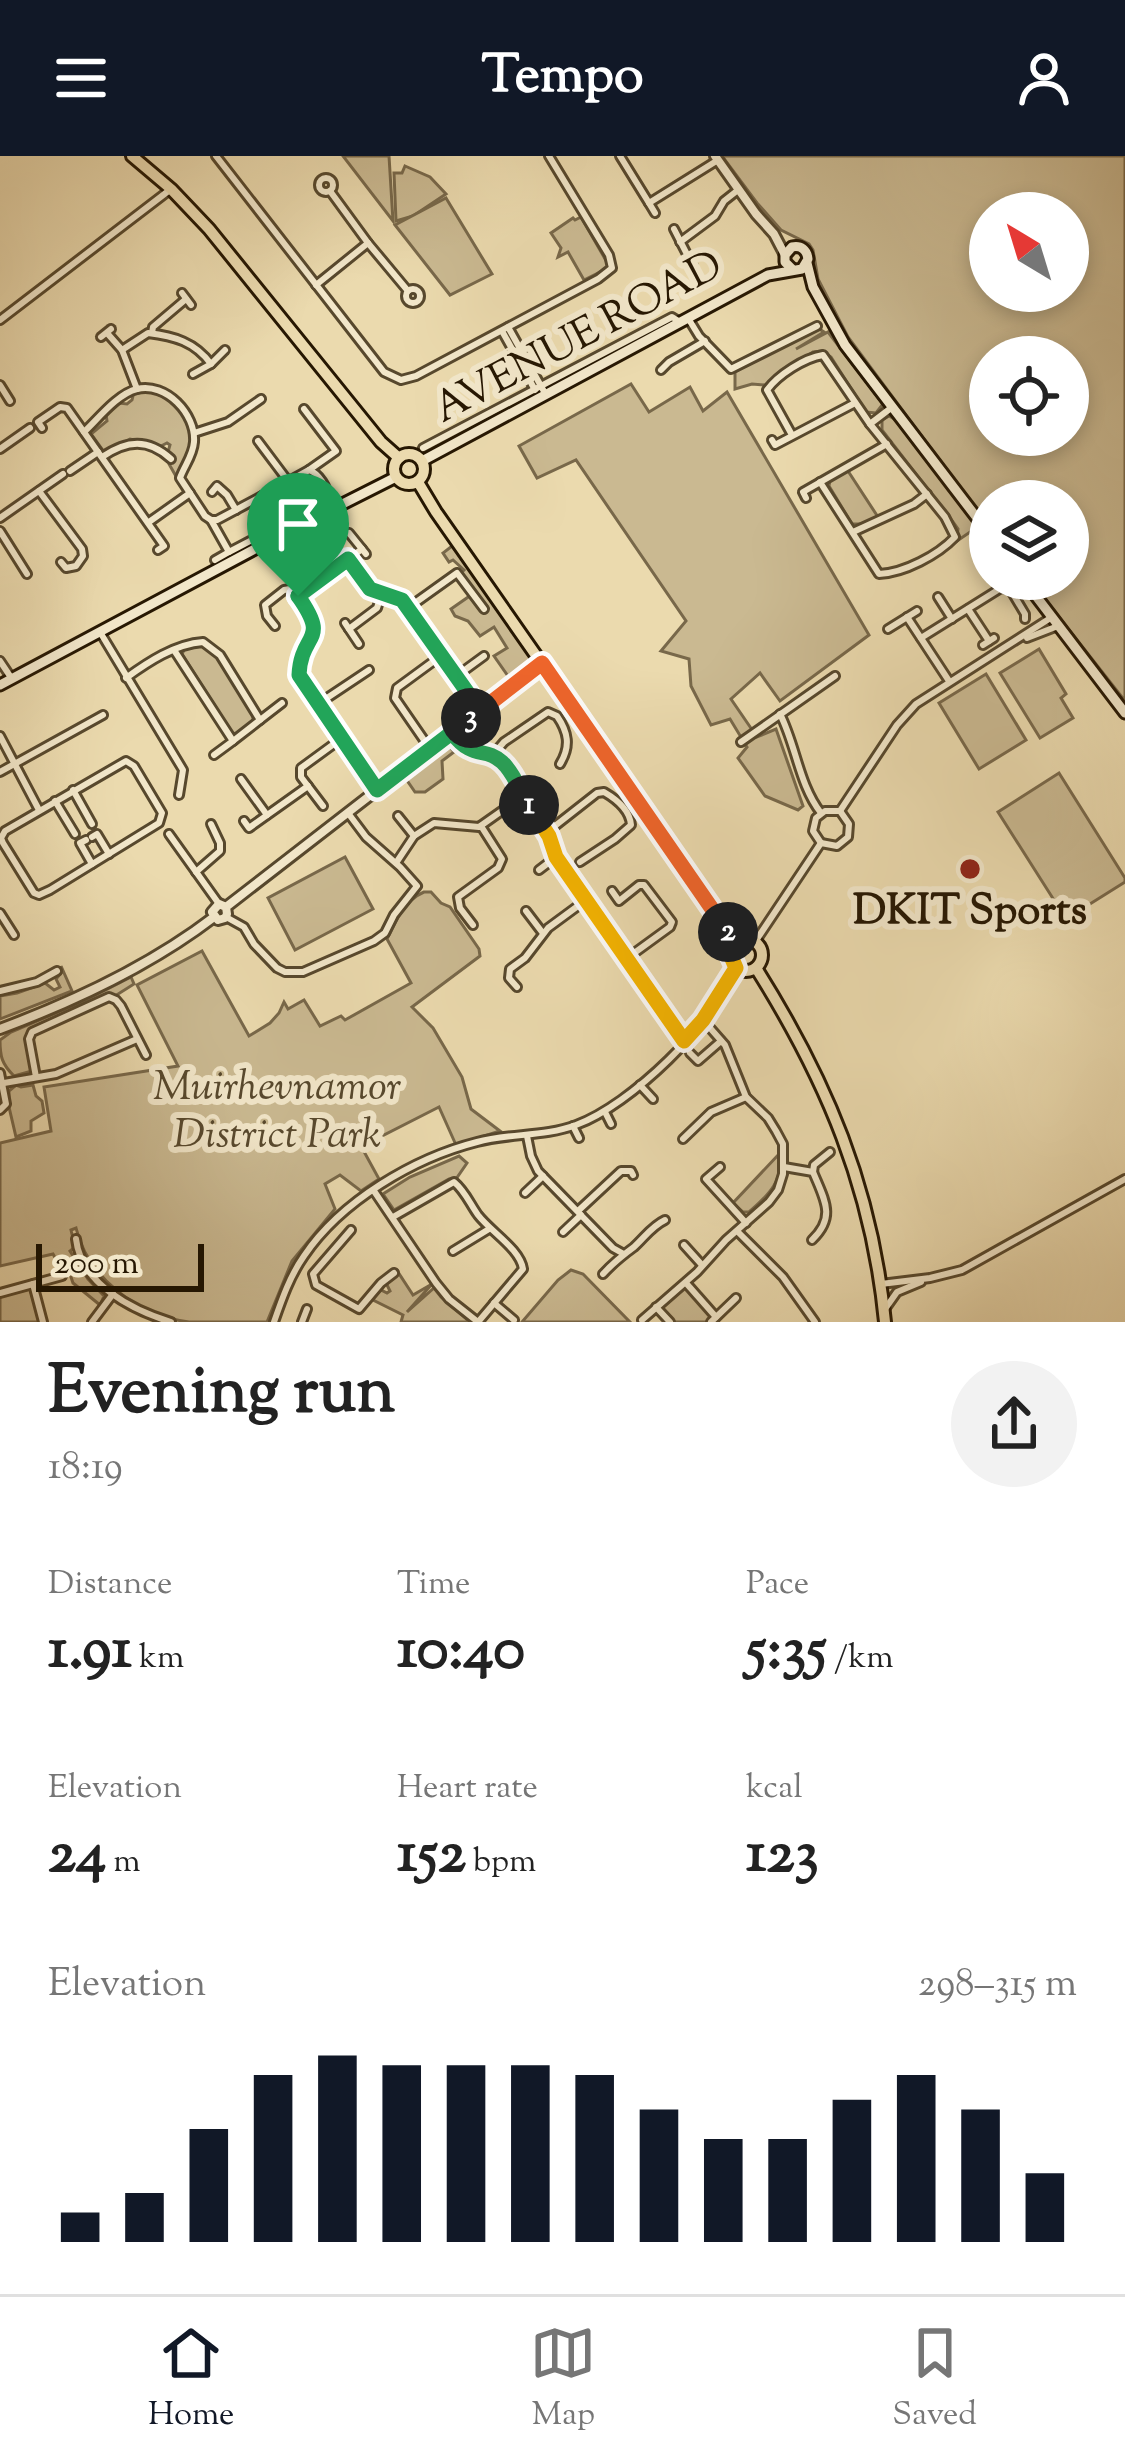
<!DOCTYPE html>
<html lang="en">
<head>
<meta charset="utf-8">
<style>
	body { margin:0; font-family:"Sorts Mill Goudy",serif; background:#f2f2f2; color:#222; height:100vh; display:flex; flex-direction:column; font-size:45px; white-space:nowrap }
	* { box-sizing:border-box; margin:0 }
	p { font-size:39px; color:#767676 }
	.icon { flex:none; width:66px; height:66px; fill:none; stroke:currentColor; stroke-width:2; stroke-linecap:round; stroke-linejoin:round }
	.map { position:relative; height:1166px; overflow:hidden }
	.panel { display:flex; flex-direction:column; background:#fff; flex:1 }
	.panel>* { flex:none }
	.needle { width:78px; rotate:322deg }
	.buttons { position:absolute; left:969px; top:36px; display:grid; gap:24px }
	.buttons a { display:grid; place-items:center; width:120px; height:120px; border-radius:50%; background:#fff; box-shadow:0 6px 18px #0003; font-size:60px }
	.scale { position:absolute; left:36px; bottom:30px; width:168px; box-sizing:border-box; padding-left:12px; border:6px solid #261702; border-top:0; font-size:33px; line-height:42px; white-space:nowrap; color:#261702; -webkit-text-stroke:9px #f2e7ca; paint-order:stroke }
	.pin { position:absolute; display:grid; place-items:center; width:102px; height:102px; color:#fff; margin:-123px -51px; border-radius:50% 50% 50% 0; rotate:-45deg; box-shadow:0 0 12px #0007 }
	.pin .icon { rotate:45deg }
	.km { position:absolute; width:60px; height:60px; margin:-30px; border-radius:50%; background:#222; color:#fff; font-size:33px; line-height:60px; text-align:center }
	.round { display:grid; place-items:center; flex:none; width:126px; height:126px; border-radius:63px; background:#f2f2f2 }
	.head { display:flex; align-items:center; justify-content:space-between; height:204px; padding:0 48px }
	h1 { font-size:66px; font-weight:700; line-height:90px }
	.metrics { display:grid; grid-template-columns:repeat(3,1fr); gap:18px; height:204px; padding:12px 48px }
	.metrics div { display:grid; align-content:center }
	.metrics b { font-size:60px; font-weight:700 }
	.metrics small { font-size:33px; font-weight:400 }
	.metrics p { font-size:33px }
	.chart { height:336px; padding:24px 48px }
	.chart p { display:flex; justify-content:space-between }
	.chart svg { width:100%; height:216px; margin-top:12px; stroke:#111827; stroke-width:6 }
	header { display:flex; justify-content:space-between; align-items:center; height:156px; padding:0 48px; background:#111827; color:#fff; font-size:54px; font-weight:700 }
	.tab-bar { display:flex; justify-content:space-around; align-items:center; height:168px; border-top:3px solid #e0e0e0; background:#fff; font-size:33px; color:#767676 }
	.tab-bar a { display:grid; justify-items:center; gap:6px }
	.tab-bar .on { color:#111827 }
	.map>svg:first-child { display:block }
	.green { fill:#cab991; stroke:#78684a; stroke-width:3; fill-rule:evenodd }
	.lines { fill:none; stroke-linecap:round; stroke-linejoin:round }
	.minor-casing { stroke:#57482d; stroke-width:12 }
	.tertiary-casing { stroke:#57482d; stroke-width:14 }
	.secondary-casing { stroke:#261702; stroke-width:15 }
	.primary-casing { stroke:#261702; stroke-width:16 }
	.minor { stroke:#f2e7ca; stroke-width:6 }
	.tertiary { stroke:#f2e7ca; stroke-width:8 }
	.secondary { stroke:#f2e7ca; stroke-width:9 }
	.primary { stroke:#ebdaae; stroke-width:10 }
	.split-1-casing { stroke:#fff; stroke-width:24 }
	.split-2-casing { stroke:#fff; stroke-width:24 }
	.split-3-casing { stroke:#fff; stroke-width:24 }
	.split-4-casing { stroke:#fff; stroke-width:24 }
	.split-1 { stroke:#22a559; stroke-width:15 }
	.split-2 { stroke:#f5b400; stroke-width:15 }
	.split-3 { stroke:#f0652b; stroke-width:15 }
	.split-4 { stroke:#22a559; stroke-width:15 }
	.poi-dot { fill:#8f2418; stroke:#f2e7ca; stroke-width:4.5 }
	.labels { text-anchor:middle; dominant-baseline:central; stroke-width:12; stroke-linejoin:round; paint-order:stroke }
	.street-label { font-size:42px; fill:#261702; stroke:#f2e7ca }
	.poi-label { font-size:42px; font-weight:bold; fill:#261702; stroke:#f2e7ca }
	.park-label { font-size:42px; font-style:italic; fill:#57482d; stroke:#f2e7ca }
</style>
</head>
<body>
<header><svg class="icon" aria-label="menu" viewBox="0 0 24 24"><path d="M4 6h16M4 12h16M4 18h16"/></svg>Tempo<svg class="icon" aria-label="person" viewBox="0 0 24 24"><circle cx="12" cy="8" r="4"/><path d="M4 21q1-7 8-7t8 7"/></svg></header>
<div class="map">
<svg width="1125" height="1166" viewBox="0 0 1125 1166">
	<rect width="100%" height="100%" fill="#ebdaae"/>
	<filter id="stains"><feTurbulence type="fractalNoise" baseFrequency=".00167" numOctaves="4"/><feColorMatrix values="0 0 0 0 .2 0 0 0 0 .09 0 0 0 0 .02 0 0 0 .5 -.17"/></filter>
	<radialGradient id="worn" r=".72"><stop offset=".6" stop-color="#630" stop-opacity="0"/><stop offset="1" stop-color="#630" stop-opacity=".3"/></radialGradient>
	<!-- green -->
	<g class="green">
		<polygon points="343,0 389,0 393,65"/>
		<path d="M722 0H1125V545L1029 423H1068V345H990V372L848 181 818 123 813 94 809 88 781 74 757 47ZM990 57H1068V135H990ZM990 201H1068V279H990Z"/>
		<polygon points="405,10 430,21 446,38 413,60 396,65 394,17 402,17"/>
		<polygon points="446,42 492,118 450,139 395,69"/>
		<polygon points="581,61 608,108 606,113 584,124 568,96 558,101 561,92 551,77 573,62 575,64"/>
		<polygon points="818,172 824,176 796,193 828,176 883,248 876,257 866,256 831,201 822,195 813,196 765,229 752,228 735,233 735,216"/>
		<polygon points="631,228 649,256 690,231 703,255 727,236 869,479 780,545 760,517 731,543 757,581 776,573 803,650 798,654 765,640 738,602 747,591 730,563 711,569 691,530 689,503 661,495 686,465 576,304 537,322 519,290"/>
		<path d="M145 234C172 240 198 262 191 293 188 303 182 312 177 322L169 308 173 301 168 296 170 289 167 287 161 290 130 283 104 296 91 278 107 265 106 259 119 247 127 248 132 244 134 236Z"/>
		<polygon points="889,260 898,265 979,370 957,385 958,373 953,366 882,274 882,264"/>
		<polygon points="848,315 878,361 861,368 852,368 829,330 830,324"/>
		<polygon points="452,390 472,414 530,500 529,509 508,520 494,500 507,492 494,471 480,480 468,465 455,460 451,453 471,439 458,420 464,414 453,404 449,406 443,397"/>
		<path d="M195 488C224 495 239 535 253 559V566L237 578 232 577 182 498 185 492Z"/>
		<polygon points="1039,493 1066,538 1061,542 1073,562 1040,582 1000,517"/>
		<polygon points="986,518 1026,584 979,613 939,547"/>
		<polygon points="447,587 454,596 442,605 443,623 425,636 415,636 404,620"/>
		<polygon points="1059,617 1125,722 1125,726 1066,763 998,656"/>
		<polygon points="345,701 373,753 295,794 268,742"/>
		<path d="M424 736H431L441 747 450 751 479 793 480 800 412 851 433 872 462 921 471 953 500 975 456 989 439 951 376 983 370 974 356 981 379 1023 361 1035 340 1019 325 1028 335 1053 292 1105 267 1166C241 1166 214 1166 189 1166 138 1160 88 1122 76 1072L71 1074 75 1091 70 1095 88 1123 104 1140 100 1149 73 1127 70 1118 65 1119 53 1098 0 1110V987L51 975 44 931 178 910 137 829 202 795 249 880 270 867 279 857 284 846 288 853 304 844 320 870 341 860 345 864 411 827 387 783C396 764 405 744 424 736Z"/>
		<polygon points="61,810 72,835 0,863 0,840 17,837 45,827 54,834 60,831 56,823 62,816"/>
		<path d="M131 821 134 828 115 840 29 875 26 884 32 915 14 920C2 908 0 901 0 884L11 876 82 846Z"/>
		<polygon points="16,929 21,931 33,929 36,940 42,945 44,957 31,965 31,975 16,981 9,951 9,935"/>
		<path d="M780 997C784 1024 769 1039 749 1056H743L733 1047Z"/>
		<polygon points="459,1000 467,1007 456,1023 449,1023 394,1054 383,1038 410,1021"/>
		<polygon points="396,1113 413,1139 432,1128 407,1156 434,1132 441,1141 470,1166 401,1166 403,1159 371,1143 379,1133 387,1137 390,1135 386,1127 397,1118"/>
		<polygon points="571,1114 583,1118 630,1166 522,1166 558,1124"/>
		<polygon points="684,1129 712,1162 708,1166 674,1166 659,1150"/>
		<polygon points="30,1133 40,1166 0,1166 0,1140"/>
	</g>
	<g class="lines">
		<!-- minor casing -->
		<g class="minor-casing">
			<g id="minor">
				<polyline points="216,0 384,216 401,224 416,220 598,123 612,112 609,99 549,0"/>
				<polyline points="620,0 649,47"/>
				<circle cx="326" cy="29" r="7"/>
				<polyline points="655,57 649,47 718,4"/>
				<polyline points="674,73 693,110"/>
				<polyline points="680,86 715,60 724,45 738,34"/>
				<polyline points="368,87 408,135"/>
				<polyline points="316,129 368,87 330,35"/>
				<circle cx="413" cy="140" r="7"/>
				<polyline points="182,137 191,149"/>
				<polyline points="688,162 699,180 731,213 817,170"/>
				<polyline points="0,164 171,33"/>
				<polyline points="508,171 546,239"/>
				<polyline points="502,175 535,234"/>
				<polyline points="107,177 122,194 137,233"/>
				<polyline points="152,177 153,171 186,143"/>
				<polyline points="101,181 111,173"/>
				<path d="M122 194 148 177C174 180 195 186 211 208L193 218"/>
				<polyline points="211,208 225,194"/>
				<polyline points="661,214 669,206 705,185"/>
				<polyline points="0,229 10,245"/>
				<polyline points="304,253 336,295 309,314"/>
				<polyline points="870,268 891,252"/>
				<polyline points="42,272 38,266 60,251 67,252 164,390 158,394"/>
				<path d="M84 276C98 263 117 238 137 233 166 226 196 258 194 286 193 300 184 310 180 322L205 360 211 364H217L262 340 283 378"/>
				<polyline points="194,277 228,266 261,243"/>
				<path d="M792 279 767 234C778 219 804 202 823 199L870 268 945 361 955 381C938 399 904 417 879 418L820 326"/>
				<polyline points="772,284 775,289 855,247"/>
				<polyline points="258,285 288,325"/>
				<polyline points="423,292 672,161 680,166"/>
				<polyline points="0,293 30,272"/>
				<path d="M102 301C127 284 148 282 171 303"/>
				<polyline points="70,315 98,296"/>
				<polyline points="39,335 82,393 83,400 76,410 66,412 61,406"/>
				<polyline points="212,336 217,330 227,339 236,354"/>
				<path d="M262 340 309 314C318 317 329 332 327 342L291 362 287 361"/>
				<polyline points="806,342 803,336 887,288"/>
				<polyline points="0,362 63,318"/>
				<polyline points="211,364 229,396 267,376 264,370"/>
				<polyline points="149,366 190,337"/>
				<polyline points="0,375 27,418"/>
				<polyline points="853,376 914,348 927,338"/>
				<polyline points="349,377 366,398"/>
				<polyline points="348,403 370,433 402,444 480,554"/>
				<polyline points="215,404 229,396"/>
				<polyline points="298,440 362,393"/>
				<polyline points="938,441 952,463"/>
				<polyline points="408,452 457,417 484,453"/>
				<polyline points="968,453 989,485"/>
				<polyline points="907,461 949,525"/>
				<polyline points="345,467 359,488"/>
				<path d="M275 470 267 460 265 449 284 434 290 433C334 475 302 476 299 519L377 634"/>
				<polyline points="349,473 377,452 381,439"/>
				<polyline points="888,473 917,455"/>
				<polyline points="100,476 183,614 179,639"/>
				<polyline points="921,482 1001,432 1010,433 1025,458 1025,463"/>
				<polyline points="1027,482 1058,470"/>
				<polyline points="983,489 994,482"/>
				<polyline points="0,505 12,523"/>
				<polyline points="458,519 484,500"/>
				<path d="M126 522C148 506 175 488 203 486L220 499 260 564 233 585 174 494"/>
				<polyline points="318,548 369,514"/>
				<path d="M780 558C796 589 799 629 821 657"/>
				<polyline points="260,564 282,547"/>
				<path d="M452 577C474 605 484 590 502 606 514 617 551 684 556 701L684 885"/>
				<polyline points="0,580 39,654"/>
				<polyline points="741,586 835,520"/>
				<polyline points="426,587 395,542 397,532 442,499"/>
				<polyline points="214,599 233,585"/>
				<path d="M492 600 504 586 548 556 557 560C568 576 571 590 560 608"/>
				<polygon points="126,605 134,610 162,657 159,667 50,734 39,739 34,737 3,687 1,682 5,675"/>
				<polyline points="0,616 103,559"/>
				<polyline points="241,623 267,659"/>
				<polyline points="73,634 92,668"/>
				<polyline points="55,645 75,678"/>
				<polyline points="323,650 301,621 301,612 342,582"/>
				<polyline points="840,655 897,569 916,548 1052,461"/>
				<polyline points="398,660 414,680"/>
				<polyline points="244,665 249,672 308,630"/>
				<path d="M546 677 597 637 604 636C616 643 630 654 631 669L615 683 580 706"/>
				<polyline points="169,678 219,748"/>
				<polyline points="92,681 97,678 109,698"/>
				<polyline points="86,684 80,687 92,708"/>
				<polyline points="821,687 837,690 848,681 849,668 840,655"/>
				<polyline points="821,687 813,675 816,662 825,655 840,655"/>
				<polyline points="396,707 414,680 434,667 479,671 523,640"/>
				<polyline points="539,714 556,701"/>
				<polyline points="196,716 220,695 220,687 211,668"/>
				<polyline points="612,735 619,745 639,729 644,729 672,766 670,771 626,803"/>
				<polyline points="526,755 542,776"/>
				<polyline points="0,757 14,779"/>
				<polyline points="226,761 244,771 254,788 277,812 285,816 303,816 374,785 385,777 394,759 417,730 400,711 366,681 348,657"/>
				<polyline points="473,769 460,752 458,741 498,712 502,703 481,670"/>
				<polyline points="755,786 821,687"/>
				<polyline points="517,831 509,822 510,813 525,802 548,772 586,744"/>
				<polyline points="0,835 37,826 57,815"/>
				<polyline points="690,897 698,905 721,885"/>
				<polyline points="0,917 6,948 0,954"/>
				<polyline points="36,921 29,883 32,876 109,841 116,844 121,850 146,899"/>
				<polyline points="4,927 56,918 137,883"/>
				<polyline points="640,929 653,943"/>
				<polyline points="605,956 611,968"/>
				<polyline points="573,970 579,982"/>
				<polyline points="527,980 531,1000 538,1015 613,1092 622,1097"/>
				<polyline points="683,983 711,956 746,941"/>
				<polyline points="720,1011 706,1023 746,1067"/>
				<path d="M784 1011 813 1016C825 1045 836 1061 812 1084"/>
				<polyline points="813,1016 814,1009 830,996"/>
				<polyline points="374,1035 436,1127 449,1143 478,1166"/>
				<polyline points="525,1037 543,1020"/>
				<polyline points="578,1055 621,1015 631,1015 633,1019"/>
				<path d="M393 1061 454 1026C465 1035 470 1048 478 1059 491 1076 520 1093 523 1113L479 1165"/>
				<polyline points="351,1074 313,1118 316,1129 359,1153 381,1127 394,1117"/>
				<polyline points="737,1075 783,1121 815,1166"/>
				<polyline points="563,1076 581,1059"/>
				<path d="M76 1083C81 1128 132 1154 171 1166"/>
				<polyline points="684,1089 702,1109"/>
				<polyline points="453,1095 489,1073"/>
				<path d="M603 1118C613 1107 623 1099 634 1091 645 1081 652 1070 665 1064"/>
				<polyline points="686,1127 716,1161"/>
				<polyline points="33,1128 43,1166"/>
				<polyline points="881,1128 930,1122 962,1114 1125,1023"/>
				<polyline points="0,1137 62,1120 61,1115"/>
				<polyline points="494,1147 514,1164"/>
				<polyline points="656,1151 670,1166"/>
				<polyline points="885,1153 897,1136 921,1126"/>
				<polyline points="642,1164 697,1116 726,1084 769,1046 778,1034 783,1018 783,988 776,975 768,962 746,941 725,889 703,864"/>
				<polyline points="92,1166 113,1138"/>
				<path d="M274 1166C282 1143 290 1120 304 1100 341 1045 414 1002 477 986 510 977 544 981 576 969 631 949 715 867 736 812"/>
				<polyline points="302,1166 307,1153"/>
				<polyline points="711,1166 736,1142"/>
			</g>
		</g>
		<!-- tertiary casing -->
		<g class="tertiary-casing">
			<g id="tertiary">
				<polyline points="715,0 756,58 774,78 785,99"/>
				<polyline points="226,751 219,748 212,756 218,764 225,762 227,758 226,751 541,507"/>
				<path d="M0 873C75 845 150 810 214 761"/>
			</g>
		</g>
		<!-- secondary casing -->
		<g class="secondary-casing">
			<g id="secondary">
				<polyline points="807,107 813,131 845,189 990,379"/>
				<path d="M422 305 768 119 802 113 808 103C807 94 801 89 792 91L785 99V106L792 113"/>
				<polyline points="1023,423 1125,557"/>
				<polyline points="0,529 283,378 396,321"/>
			</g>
		</g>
		<!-- primary casing -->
		<g class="primary-casing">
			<g id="primary">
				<polyline points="132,0 171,33 209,73 381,286 399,302"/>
				<circle cx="409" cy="313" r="15"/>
				<polyline points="418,326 436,356 736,786"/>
				<circle cx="746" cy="799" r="16"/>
				<path d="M756 812C827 925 872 1032 885 1166"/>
			</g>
		</g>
		<!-- minor -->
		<use href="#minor" class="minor"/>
		<!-- tertiary -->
		<use href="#tertiary" class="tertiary"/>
		<!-- secondary -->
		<use href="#secondary" class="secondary"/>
		<!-- primary -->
		<use href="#primary" class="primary"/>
	</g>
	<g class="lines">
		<!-- split-1 casing -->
		<g class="split-1-casing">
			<path id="split-1" d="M298 440 348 403 370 433 402 444 480 554 452 577C474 605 484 590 502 606 514 617 520 635 529 649"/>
		</g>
		<!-- split-2 casing -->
		<g class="split-2-casing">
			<polyline id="split-2" points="529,649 549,680 556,701 684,885 703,864 736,812 730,798 736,786 728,776"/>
		</g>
		<!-- split-3 casing -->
		<g class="split-3-casing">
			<polyline id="split-3" points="471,562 542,507 728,776"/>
		</g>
		<!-- split-4 casing -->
		<g class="split-4-casing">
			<path id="split-4" d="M298 440C331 487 301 475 299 519L377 634 471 562"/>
		</g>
		<!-- split-1 -->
		<use href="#split-1" class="split-1"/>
		<!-- split-2 -->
		<use href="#split-2" class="split-2"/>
		<!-- split-3 -->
		<use href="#split-3" class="split-3"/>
		<!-- split-4 -->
		<use href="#split-4" class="split-4"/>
	</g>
	<!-- markers -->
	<circle class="poi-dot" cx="970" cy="713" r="12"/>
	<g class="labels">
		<!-- street labels -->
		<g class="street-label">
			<text transform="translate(579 183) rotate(-28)">AVENUE ROAD</text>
		</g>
		<!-- poi labels -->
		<g class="poi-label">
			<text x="970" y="757">DKIT Sports</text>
		</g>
		<!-- park labels -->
		<g class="park-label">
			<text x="277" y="933">Muirhevnamor<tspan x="277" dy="48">District Park</tspan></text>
		</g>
	</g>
	<rect width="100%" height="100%" filter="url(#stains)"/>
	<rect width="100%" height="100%" fill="url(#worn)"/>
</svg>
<div class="buttons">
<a><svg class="needle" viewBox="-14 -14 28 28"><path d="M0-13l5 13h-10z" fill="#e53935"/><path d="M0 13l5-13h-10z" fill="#767676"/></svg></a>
<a><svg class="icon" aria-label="locate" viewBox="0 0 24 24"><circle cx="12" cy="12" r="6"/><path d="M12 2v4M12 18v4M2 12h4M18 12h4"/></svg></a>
<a><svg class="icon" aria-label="layers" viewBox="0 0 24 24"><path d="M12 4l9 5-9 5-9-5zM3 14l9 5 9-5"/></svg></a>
</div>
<div class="scale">200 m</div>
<div class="pin" style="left:298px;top:440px;background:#1e9e55"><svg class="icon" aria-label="arrive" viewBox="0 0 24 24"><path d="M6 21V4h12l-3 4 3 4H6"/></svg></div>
<b class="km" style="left:529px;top:649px">1</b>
<b class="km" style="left:728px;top:776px">2</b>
<b class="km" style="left:471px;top:562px">3</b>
</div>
<section class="panel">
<div class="head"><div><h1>Evening run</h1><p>18:19</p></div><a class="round"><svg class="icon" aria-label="share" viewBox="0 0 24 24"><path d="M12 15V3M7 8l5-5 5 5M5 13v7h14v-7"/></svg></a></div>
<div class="metrics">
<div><p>Distance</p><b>1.91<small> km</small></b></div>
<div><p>Time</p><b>10:40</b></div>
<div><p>Pace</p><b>5:35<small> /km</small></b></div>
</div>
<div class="metrics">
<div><p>Elevation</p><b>24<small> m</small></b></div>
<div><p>Heart rate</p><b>152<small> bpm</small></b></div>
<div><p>kcal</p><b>123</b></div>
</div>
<div class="chart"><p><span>Elevation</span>298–315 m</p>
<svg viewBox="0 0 160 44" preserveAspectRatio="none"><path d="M5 44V38M15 44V34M25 44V21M35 44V10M45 44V6M55 44V8M65 44V8M75 44V8M85 44V10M95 44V17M105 44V23M115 44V23M125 44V15M135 44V10M145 44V17M155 44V30"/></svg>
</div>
</section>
<nav class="tab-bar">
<a class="on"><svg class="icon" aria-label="home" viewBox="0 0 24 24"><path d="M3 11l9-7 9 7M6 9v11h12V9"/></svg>Home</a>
<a><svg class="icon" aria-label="map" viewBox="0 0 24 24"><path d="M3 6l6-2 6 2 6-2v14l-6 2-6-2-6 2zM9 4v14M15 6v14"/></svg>Map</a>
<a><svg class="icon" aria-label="saved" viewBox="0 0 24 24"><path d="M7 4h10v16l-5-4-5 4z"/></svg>Saved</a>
</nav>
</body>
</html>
